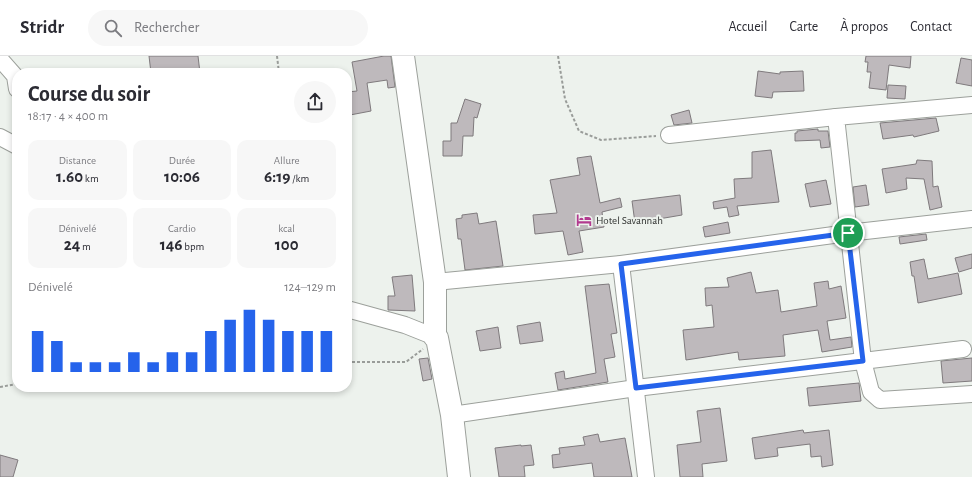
<!DOCTYPE html>
<html lang="fr">
<head>
<meta charset="utf-8">
<style>
	body { margin:0; font-family:"Alegreya Sans",sans-serif; background:#f7f7f7; color:#2b2b33; height:100vh; display:flex; flex-direction:column; font-size:15px; white-space:nowrap }
	* { box-sizing:border-box; margin:0 }
	p { font-size:13px; color:#7c7c81 }
	.icon { flex:none; width:22px; height:22px; fill:none; stroke:currentColor; stroke-width:2; stroke-linecap:round; stroke-linejoin:round }
	.map { position:relative; flex:1; overflow:hidden }
	.side { position:absolute; left:12px; top:12px; width:340px; height:324px; display:flex; flex-direction:column; background:#fff; border-radius:16px; box-shadow:0 2px 6px #0003 }
	.side>* { flex:none }
	.pin { position:absolute; display:grid; place-items:center; width:34px; height:34px; color:#fff; margin:-17px; border:2px solid #fff; border-radius:50%; box-shadow:0 1px 4px #0007 }
	.round { display:grid; place-items:center; flex:none; width:42px; height:42px; border-radius:21px; background:#f7f7f7 }
	.summary { display:flex; align-items:center; justify-content:space-between; height:68px; padding:0 16px }
	h1 { font-size:22px; font-weight:600; line-height:30px }
	.figures { display:grid; grid-template-columns:repeat(3,1fr); gap:6px; height:68px; padding:4px 16px }
	.figures div { display:grid; align-content:center; border-radius:10px; background:#f7f7f7; text-align:center }
	.figures b { font-size:17px; font-weight:600 }
	.figures small { font-size:11px; font-weight:400 }
	.figures p { font-size:11px }
	.chart { height:112px; padding:8px 16px }
	.chart p { display:flex; justify-content:space-between }
	.chart svg { width:100%; height:72px; margin-top:4px; stroke:#2563eb; stroke-width:6 }
	header { display:flex; align-items:center; gap:24px; box-sizing:border-box; height:56px; padding:0 20px; background:#fff; border-bottom:1px solid #e1e1e2 }
	header strong { font-size:19px }
	nav { display:flex; gap:22px; margin-inline-start:auto; font-size:14px }
	.search { width:280px; height:36px; background:#f7f7f7; display:flex; align-items:center; gap:10px; box-sizing:border-box; padding:0 14px; border-radius:22px; color:#7c7c81; font-size:15px }
	.map>svg:first-child { display:block }
	.building { fill:#beb9bc; stroke:#7f7a7d }
	.lines { fill:none; stroke-linecap:round; stroke-linejoin:round }
	.minor-casing { stroke:#9ca09b; stroke-width:18 }
	.highway-casing { stroke:#9ca09b; stroke-width:24 }
	.path { stroke:#999c99; stroke-width:2; stroke-dasharray:3 2; stroke-linecap:butt }
	.minor { stroke:#fff; stroke-width:16 }
	.highway { stroke:#fff; stroke-width:22 }
	.route-casing { stroke:#fff; stroke-width:8 }
	.route { stroke:#2563eb; stroke-width:5 }
	.labels { text-anchor:middle; dominant-baseline:central; stroke-width:4; stroke-linejoin:round; paint-order:stroke }
	.poi-label { font-size:11px; fill:#2e302e; stroke:#edf2ed; text-anchor:start }
</style>
</head>
<body>
<header>
<strong>Stridr</strong>
<div class="search"><svg class="icon" aria-label="search" viewBox="0 0 24 24"><circle cx="10" cy="10" r="6"/><path d="M15 15l6 6"/></svg>Rechercher</div>
<nav><a>Accueil</a><a>Carte</a><a>À propos</a><a>Contact</a></nav>
</header>
<div class="map">
<svg width="972" height="421" viewBox="0 0 972 421">
	<rect width="100%" height="100%" fill="#edf2ed"/>
	<!-- building -->
	<g class="building">
		<polygon points="149,0 198,0 200,17 151,17"/>
		<polygon points="384,0 391,0 395,31 388,32 387,24 367,27 371,55 350,59 347,36 357,35 352,6"/>
		<polygon points="866,0 911,0 910,12 889,9 886,34 869,32 871,16 867,16 868,6 865,6"/>
		<polygon points="961,2 972,4 972,30 956,27"/>
		<polygon points="758,15 780,18 780,16 803,15 804,35 773,36 772,42 755,40"/>
		<polygon points="888,29 906,30 905,43 887,42"/>
		<polygon points="465,43 481,48 477,62 474,61 473,80 463,80 462,100 443,100 443,85 451,85 451,67 457,67"/>
		<polygon points="689,54 692,67 674,69 671,59"/>
		<polygon points="936,62 939,75 914,81 913,79 883,83 880,67"/>
		<polygon points="818,73 818,75 828,75 830,91 821,92 820,84 795,85 795,77 797,77 797,75"/>
		<polygon points="771,94 779,146 737,150 739,159 729,161 727,151 714,153 713,146 735,142 734,123 752,122 752,96"/>
		<polygon points="591,100 600,147 620,142 622,151 602,156 604,171 579,175 583,196 568,199 563,175 535,178 533,159 557,157 550,124 580,119 577,102"/>
		<polygon points="917,104 932,105 933,131 938,130 942,151 930,154 924,123 906,122 907,133 886,137 882,113 916,108"/>
		<polygon points="826,124 831,148 810,151 805,128"/>
		<polygon points="866,129 869,149 855,151 853,131"/>
		<polygon points="680,139 682,159 635,167 632,145"/>
		<polygon points="477,157 479,168 496,165 503,210 465,214 461,183 458,183 456,163 462,162 462,159"/>
		<polygon points="728,166 730,177 705,181 703,171"/>
		<polygon points="926,178 927,184 900,188 899,181"/>
		<polygon points="972,198 972,212 959,216 955,202"/>
		<polygon points="924,203 928,223 958,217 962,238 918,247 914,220 912,220 910,206"/>
		<polygon points="751,216 756,237 778,234 781,256 817,250 814,227 828,225 829,233 841,230 846,262 827,265 830,284 851,281 852,291 822,296 818,274 783,279 785,300 739,304 738,296 686,304 683,274 714,271 712,249 706,250 705,232 729,231 727,222"/>
		<polygon points="412,219 415,255 388,254 388,240 395,240 392,221"/>
		<polygon points="609,228 617,277 611,278 615,301 604,303 608,326 558,334 555,317 564,315 565,323 596,317 585,230"/>
		<polygon points="540,266 543,285 520,288 517,270"/>
		<polygon points="498,271 501,292 480,295 476,275"/>
		<polygon points="428,302 432,323 423,325 419,303"/>
		<polygon points="972,302 972,325 943,327 941,305"/>
		<polygon points="859,327 861,345 809,350 807,332"/>
		<polygon points="720,352 727,405 702,408 703,421 680,421 677,389 701,386 697,355"/>
		<polygon points="803,374 804,377 829,374 833,409 822,411 821,400 811,401 810,388 777,392 778,400 755,403 752,382"/>
		<polygon points="598,378 600,386 625,382 632,421 594,421 592,407 553,412 552,399 560,398 559,392 585,389 583,381"/>
		<polygon points="521,389 521,390 531,389 534,409 524,410 525,421 499,421 495,392"/>
		<polygon points="0,399 18,404 13,421 0,421"/>
	</g>
	<g class="lines">
		<!-- minor casing -->
		<g class="minor-casing">
			<g id="minor">
				<polyline points="0,3 15,20 17,33"/>
				<polyline points="972,49 836,61 863,305 871,336 880,344 972,338"/>
				<polyline points="669,79 836,61"/>
				<polyline points="0,81 17,90"/>
				<polyline points="621,208 646,421"/>
				<polyline points="435,226 621,208 848,177 972,163"/>
				<polyline points="347,253 405,269 435,281"/>
				<polyline points="452,359 636,332 963,293"/>
			</g>
		</g>
		<!-- highway casing -->
		<g class="highway-casing">
			<polyline id="highway" points="403,0 435,226 435,281 437,282 452,359 459,421"/>
		</g>
		<!-- path -->
		<g class="path">
			<polyline points="277,0 279,17"/>
			<polyline points="558,0 565,43 579,75 601,84 656,80"/>
			<polyline points="347,306 406,306 423,293"/>
			<polyline points="0,331 17,328"/>
		</g>
		<!-- minor -->
		<use href="#minor" class="minor"/>
		<!-- highway -->
		<use href="#highway" class="highway"/>
	</g>
	<g class="lines">
		<!-- route casing -->
		<g class="route-casing">
			<polygon id="route" points="848,177 863,305 636,332 621,208"/>
		</g>
		<!-- route -->
		<use href="#route" class="route"/>
	</g>
	<!-- icons -->
	<defs>
		<g id="hotel-bare" transform="scale(1.2)"><path d="M-6-4.5h1.5V1H6V5H4.5V3h-9V5H-6ZM-4 0a1.8 1.8 0 1 1 3.6 0ZM.5 0V-2.5h3Q6-2.5 6 0Z" fill="#b23a8f" stroke="#edf2ed" stroke-width="2.5" paint-order="stroke"/></g>
	</defs>
	<g fill-rule="evenodd">
		<use href="#hotel-bare" x="584" y="164"/>
	</g>
	<g class="labels">
		<!-- poi labels -->
		<g class="poi-label">
			<text x="596" y="164">Hotel Savannah</text>
		</g>
	</g>
</svg>
<div class="pin" style="left:848px;top:177px;background:#1e9e55"><svg class="icon" aria-label="arrive" viewBox="0 0 24 24"><path d="M6 21V4h12l-3 4 3 4H6"/></svg></div>
<section class="side">
<div class="summary"><div><h1>Course du soir</h1><p>18:17 · 4 × 400 m</p></div><a class="round"><svg class="icon" aria-label="share" viewBox="0 0 24 24"><path d="M12 15V3M7 8l5-5 5 5M5 13v7h14v-7"/></svg></a></div>
<div class="figures">
<div><p>Distance</p><b>1.60<small> km</small></b></div>
<div><p>Durée</p><b>10:06</b></div>
<div><p>Allure</p><b>6:19<small> /km</small></b></div>
</div>
<div class="figures">
<div><p>Dénivelé</p><b>24<small> m</small></b></div>
<div><p>Cardio</p><b>146<small> bpm</small></b></div>
<div><p>kcal</p><b>100</b></div>
</div>
<div class="chart"><p><span>Dénivelé</span>124–129 m</p>
<svg viewBox="0 0 160 44" preserveAspectRatio="none"><path d="M5 44V19M15 44V25M25 44V38M35 44V38M45 44V38M55 44V32M65 44V38M75 44V32M85 44V32M95 44V19M105 44V12M115 44V6M125 44V12M135 44V19M145 44V19M155 44V19"/></svg>
</div>
</section>
</div>
</body>
</html>
